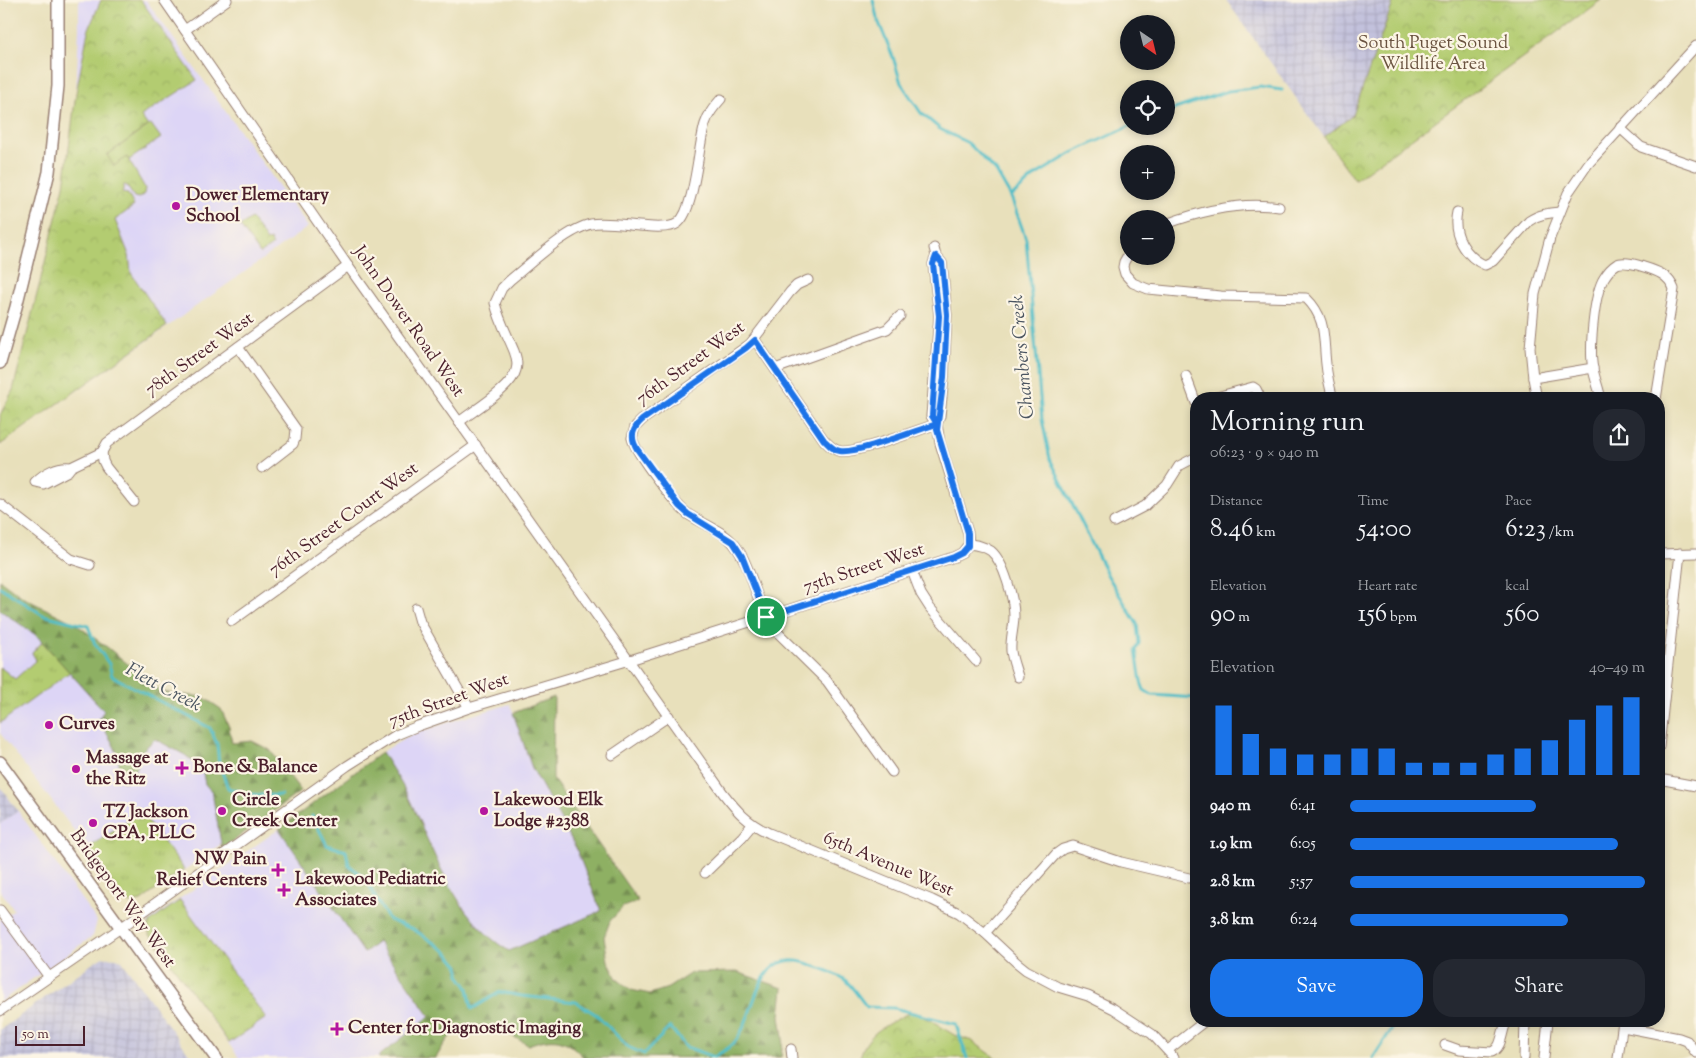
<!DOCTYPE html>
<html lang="en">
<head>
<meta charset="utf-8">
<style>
	body { margin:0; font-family:"Sorts Mill Goudy",serif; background:#242831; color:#f1f3f6; height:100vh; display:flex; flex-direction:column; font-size:19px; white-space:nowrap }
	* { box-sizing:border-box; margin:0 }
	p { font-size:16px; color:#9ea1a6 }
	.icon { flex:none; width:28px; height:28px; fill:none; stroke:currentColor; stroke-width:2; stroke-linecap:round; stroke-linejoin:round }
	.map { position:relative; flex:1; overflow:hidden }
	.panel { position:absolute; left:1190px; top:392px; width:475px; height:635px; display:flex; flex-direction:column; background:#171b24; border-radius:20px; box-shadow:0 2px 8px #0003 }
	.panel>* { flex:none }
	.needle { width:32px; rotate:145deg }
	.fabs { position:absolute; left:1120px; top:15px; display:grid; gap:10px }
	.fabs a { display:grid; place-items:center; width:55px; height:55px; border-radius:50%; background:#171b24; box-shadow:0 2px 8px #0003; font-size:25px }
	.scale { position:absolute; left:15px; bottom:12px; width:70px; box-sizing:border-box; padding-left:5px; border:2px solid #4a1f2b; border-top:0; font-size:14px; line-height:18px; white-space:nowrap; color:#4a1f2b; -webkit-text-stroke:4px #fcf5e5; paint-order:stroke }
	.pin { position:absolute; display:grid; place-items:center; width:42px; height:42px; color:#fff; margin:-21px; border:2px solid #fff; border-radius:50%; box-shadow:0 1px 5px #0007 }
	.round { display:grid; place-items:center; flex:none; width:52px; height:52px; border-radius:20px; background:#242831 }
	.head { display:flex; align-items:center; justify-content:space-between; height:85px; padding:0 20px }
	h1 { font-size:28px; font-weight:600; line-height:38px }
	.figures { display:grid; grid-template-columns:repeat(3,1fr); gap:8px; height:85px; padding:5px 20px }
	.figures div { display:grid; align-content:center }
	.figures b { font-size:25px; font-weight:600 }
	.figures small { font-size:14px; font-weight:400 }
	.figures p { font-size:14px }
	.chart { height:140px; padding:10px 20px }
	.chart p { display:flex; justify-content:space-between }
	.chart svg { width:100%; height:90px; margin-top:5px; stroke:#1a73e8; stroke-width:6 }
	.primary-button { display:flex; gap:10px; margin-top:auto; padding:10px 20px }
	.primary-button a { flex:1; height:58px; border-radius:20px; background:#1a73e8; color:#fff; font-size:20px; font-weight:600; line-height:58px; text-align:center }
	.primary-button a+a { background:#242831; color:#f1f3f6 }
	ul { padding:0 20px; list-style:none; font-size:16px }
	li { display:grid; grid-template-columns:80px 60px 1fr; align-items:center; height:38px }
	li i { height:12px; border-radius:6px; background:#1a73e8 }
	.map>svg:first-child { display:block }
	.built { fill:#ddd5f6 }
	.industrial { fill:url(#industrial-grid) }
	.grass { fill:url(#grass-tufts); stroke:#7e764e }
	.forest { fill:url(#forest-firs); stroke:#6c6847 }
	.park { fill:url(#park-crowns); stroke:#7e764e }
	.garden { fill:#b3cc71; stroke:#7e764e }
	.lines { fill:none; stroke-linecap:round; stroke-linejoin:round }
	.stream { stroke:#4fbdc7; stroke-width:3 }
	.minor-casing { stroke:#998073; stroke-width:11 }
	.major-casing { stroke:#998073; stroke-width:14 }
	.minor { stroke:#fff; stroke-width:9 }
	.major { stroke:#fff; stroke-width:11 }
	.route-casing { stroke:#fff; stroke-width:10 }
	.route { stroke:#1a73e8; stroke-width:6 }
	.poi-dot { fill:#b5179e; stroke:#fcf5e5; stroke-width:2 }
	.labels { text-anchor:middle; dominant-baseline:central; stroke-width:4.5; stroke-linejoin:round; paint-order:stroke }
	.park-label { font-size:18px; fill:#6a5340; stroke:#fcf5e5 }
	.poi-label { font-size:18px; font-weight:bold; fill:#4a1f2b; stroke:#fcf5e5; text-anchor:start }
	.street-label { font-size:18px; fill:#4a1f2b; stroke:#fcf5e5 }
	.water-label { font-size:19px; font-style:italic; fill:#4c5662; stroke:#fcf5e5 }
</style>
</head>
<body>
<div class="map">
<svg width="1696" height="1058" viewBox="0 0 1696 1058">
	<defs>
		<pattern id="industrial-grid" width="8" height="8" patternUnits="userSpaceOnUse" patternTransform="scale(1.25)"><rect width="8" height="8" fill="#c2c1dc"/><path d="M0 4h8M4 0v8" fill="none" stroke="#a8a5bd"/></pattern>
		<pattern id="grass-tufts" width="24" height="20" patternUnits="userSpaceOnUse" patternTransform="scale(1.25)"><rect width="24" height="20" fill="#b3cc71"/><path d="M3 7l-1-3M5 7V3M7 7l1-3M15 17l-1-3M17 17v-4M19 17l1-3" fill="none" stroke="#9baf62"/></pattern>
		<pattern id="forest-firs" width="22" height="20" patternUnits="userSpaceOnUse" patternTransform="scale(1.25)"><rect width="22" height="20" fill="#8eb063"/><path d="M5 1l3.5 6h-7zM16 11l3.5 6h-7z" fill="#768f52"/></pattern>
		<pattern id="park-crowns" width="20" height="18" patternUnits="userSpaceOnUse" patternTransform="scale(1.25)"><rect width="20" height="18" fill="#b3cc71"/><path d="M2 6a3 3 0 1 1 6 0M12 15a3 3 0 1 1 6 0" fill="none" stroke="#9baf62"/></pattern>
	</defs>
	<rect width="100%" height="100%" fill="#fcf5e5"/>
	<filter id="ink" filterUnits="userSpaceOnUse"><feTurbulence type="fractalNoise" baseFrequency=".02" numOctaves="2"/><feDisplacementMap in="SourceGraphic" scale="10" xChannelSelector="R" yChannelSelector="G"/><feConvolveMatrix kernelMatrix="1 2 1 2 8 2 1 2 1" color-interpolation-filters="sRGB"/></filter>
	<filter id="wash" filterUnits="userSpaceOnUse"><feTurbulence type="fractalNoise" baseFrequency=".0096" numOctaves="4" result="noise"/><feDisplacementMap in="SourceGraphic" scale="20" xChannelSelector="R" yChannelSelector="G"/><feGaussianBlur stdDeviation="1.12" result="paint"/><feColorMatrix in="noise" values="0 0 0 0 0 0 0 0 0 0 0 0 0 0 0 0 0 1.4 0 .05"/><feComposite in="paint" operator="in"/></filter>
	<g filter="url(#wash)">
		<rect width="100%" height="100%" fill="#e8e0bb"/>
		<!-- built -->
		<g class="built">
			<polygon points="79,0 146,0 308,227 0,445 0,415 13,390 64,186 76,93 79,29"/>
			<polygon points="0,608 25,618 259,817 141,901 130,903 127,900 0,733"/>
			<polygon points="510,704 532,768 575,846 601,911 509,951 492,940 469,916 446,879 407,794 382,752 413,734 459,719"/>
			<polygon points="18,811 97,921 93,936 0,1002 0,920 14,910 0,890 0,824"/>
			<polygon points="279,829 364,952 378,942 430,1017 378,1056 379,1058 239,1058 149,933 148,923 151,919"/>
		</g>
		<!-- industrial -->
		<g class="industrial">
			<polygon points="1226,0 1394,0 1353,115 1324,137"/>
			<polygon points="0,786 18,811 0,824"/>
			<polygon points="103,957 117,958 122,961 192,1058 0,1058 0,1030 96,961"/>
		</g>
		<!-- grass -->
		<g class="grass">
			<polygon points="45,639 70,672 0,723 0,667 15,679 36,660 32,653"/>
			<polygon points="141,812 184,869 141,901 130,903 121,895 87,849"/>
			<polygon points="180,900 266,1018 229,1043 149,933 148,928 150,922"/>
		</g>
		<!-- forest -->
		<g class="forest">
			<path d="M0 580 24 598 74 623 107 647 162 692 203 697 221 709 229 727 232 743 252 741 270 750 301 791 222 849 212 792 205 784 202 769 185 755 155 739 142 751 137 767 125 782 117 779C125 756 109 738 98 719L104 711 37 636 0 610Z"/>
			<path d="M554 697 553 779 638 901 623 907 610 921 604 937 608 961 617 979 631 990 650 994 668 988 691 973 737 972 783 988 780 1016 783 1038 781 1057 584 1058C566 1037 553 1036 528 1045 509 1034 480 1017 458 1030 447 1037 442 1048 436 1058H379L378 1057 430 1016 378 942 364 953 279 829 382 752C390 766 400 780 407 794 434 850 453 917 509 951L601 911 575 846 532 768 513 713Z"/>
		</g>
		<!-- park -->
		<g class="park">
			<polygon points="101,0 141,0 197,80 141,116 148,126 107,155 127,157 145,188 144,194 139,198 134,197 126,185 124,185 122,193 128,194 134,206 115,220 129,255 131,273 167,326 0,445 0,415 13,390 64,186 76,93 88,31"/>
			<polygon points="1394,0 1601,0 1355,180 1324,137 1353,115"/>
			<polygon points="251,218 267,241 270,240 273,245 260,254 240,226"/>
			<path d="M910 1012 929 1019 954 1035 972 1041 996 1058H860C866 1032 889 1024 910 1012Z"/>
		</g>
		<!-- garden -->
		<polygon class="garden" points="151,124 161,138 129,160 127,157 114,166 107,155"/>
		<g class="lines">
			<!-- stream -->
			<g class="stream">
				<polyline points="873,0 877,18 893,57 901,83 921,113 940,129 968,143 996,171 1011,197 1026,239 1042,419 1050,459 1108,576 1137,624 1139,643 1136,650 1141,682 1144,690 1152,695 1196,698"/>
				<polyline points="1166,112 1228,91 1260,87 1282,90"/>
				<polyline points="1011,197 1036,175 1072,153 1130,126"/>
				<path d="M0 587 43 615 88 626 95 644 109 664 112 676 210 728 217 744 219 764 228 788C246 795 261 796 281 795"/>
				<path d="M312 816 327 845 346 851 349 865 367 880 376 899 389 920 413 929 446 951 459 966V975L468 988 472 1009 500 992 522 996 576 1002 597 1015 628 1047 644 1054 670 1027 686 1047 714 1057C720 1053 728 1049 733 1044 758 1017 753 947 806 963 816 966 837 974 845 980 853 987 860 999 867 1007L894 1008 956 1024 967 1058"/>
				<polyline points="1373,1058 1397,1021"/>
			</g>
		</g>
	</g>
	<g filter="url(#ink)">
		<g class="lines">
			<!-- minor casing -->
			<g class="minor-casing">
				<g id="minor">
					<path d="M164 0 348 266 723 793C737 811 747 823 769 833L932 900 959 913 985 933 1016 962 1026 970 1058 987 1088 996 1114 1009 1152 1034 1174 1058"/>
					<polyline points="185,30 227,0"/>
					<polyline points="1620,128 1641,147 1696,166"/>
					<path d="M1457 212C1452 233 1465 257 1485 265L1493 261 1529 221C1539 214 1549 213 1560 212"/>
					<path d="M1166 224C1201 211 1241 201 1279 207"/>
					<polyline points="934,248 936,256 942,263 947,315 944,377 940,416 937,424 940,443 968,533 969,544"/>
					<path d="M1129 253 1124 262 1123 267 1125 274 1133 283 1148 289 1221 296 1306 298C1327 318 1323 338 1326 364 1327 375 1330 388 1333 399"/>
					<polyline points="936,256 933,264 939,316 931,416 937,424"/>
					<path d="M808 280 797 285 790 292 750 344 642 420 635 427 632 438C636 454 675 505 689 515 702 523 725 532 734 544 753 568 755 602 772 627L827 681 892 772"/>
					<path d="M755 340 824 440C829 445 833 450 840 451 857 454 917 430 937 424"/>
					<polyline points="238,347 296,429 295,439 293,444 262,468"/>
					<polyline points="775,369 887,329 900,316"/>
					<polyline points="1186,376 1196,403"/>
					<polyline points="1533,378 1593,368"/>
					<polyline points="1209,399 1253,387 1256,389 1261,399"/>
					<polyline points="1537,399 1533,378 1530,348 1535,294 1550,238 1568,193 1588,164 1696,46"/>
					<path d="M1601 399C1599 389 1595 379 1593 369 1589 350 1594 293 1604 278 1607 273 1612 267 1617 264 1623 261 1638 265 1644 267 1657 271 1669 275 1674 289L1656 399"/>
					<path d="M459 422C474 410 512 388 516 370 518 364 516 356 514 351 507 334 499 320 495 303L502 288 510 280C530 264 567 229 591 224 612 219 663 234 678 223 695 209 698 146 705 124 708 114 714 107 721 99"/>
					<polyline points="102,452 103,461 106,467 134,502"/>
					<path d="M71 467C58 465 44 473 35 482L43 484 68 471 71 467 102 452 107 443 348 266"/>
					<polyline points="0,504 71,559 90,565"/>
					<polyline points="1114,522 1145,506 1167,485 1179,466 1196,457"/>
					<path d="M969 544C977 545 984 546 991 551 1004 562 1014 599 1014 616 1014 628 1010 639 1011 651 1012 660 1016 669 1018 677"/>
					<polyline points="1659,554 1696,553"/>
					<polyline points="912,571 921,594 930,608 976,661"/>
					<polyline points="416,608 420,622 469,708"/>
					<polyline points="232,621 476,445"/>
					<polyline points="1659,747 1680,553"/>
					<polyline points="612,755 669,716"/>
					<polyline points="1659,779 1696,786"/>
					<polyline points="705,873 742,837 752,825"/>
					<polyline points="0,910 49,977"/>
					<polyline points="985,933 1056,854 1063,849 1073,846 1121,862 1189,878"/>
					<polyline points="0,1011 122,927 347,766 396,735 418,726 469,708 630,660 954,557 962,553 969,544"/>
					<polyline points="1623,1027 1679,1038 1687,1041 1696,1053"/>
					<path d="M1445 1045 1459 1050 1492 1052C1503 1047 1501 1031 1507 1021"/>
					<polyline points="791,1049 792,1058"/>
					<polyline points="1168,1050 1205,1021"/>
					<polyline points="1524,1058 1525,1021"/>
					<polyline points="1544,1058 1548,1021"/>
					<polyline points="1618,1058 1623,1021"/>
				</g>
			</g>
			<!-- major casing -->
			<g class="major-casing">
				<g id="major">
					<polyline points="0,363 16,307 49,172 58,86 58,0"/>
					<polyline points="0,762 216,1058"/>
				</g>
			</g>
			<!-- minor -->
			<use href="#minor" class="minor"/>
			<!-- major -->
			<use href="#major" class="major"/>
		</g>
	</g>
	<g class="lines" filter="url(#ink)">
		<!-- route casing -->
		<g class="route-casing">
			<path id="route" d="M766 617 954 557 962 553 968 546V533L937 430 944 377 947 315 942 263 936 256 933 264 939 316 932 416 937 424C917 430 857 454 840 451 833 450 829 445 824 440L755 340 746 348 642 420C632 429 630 437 637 449L679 506 688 514 733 542 742 556 766 617"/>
		</g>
		<!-- route -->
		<use href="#route" class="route"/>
	</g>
	<!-- markers -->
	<g class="poi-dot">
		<circle cx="176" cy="206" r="5"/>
		<circle cx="49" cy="725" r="5"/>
		<path d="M179.5 760.5h5v5h5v5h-5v5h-5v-5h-5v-5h5z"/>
		<circle cx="76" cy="769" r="5"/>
		<circle cx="222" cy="811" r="5"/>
		<circle cx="484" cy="811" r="5"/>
		<circle cx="93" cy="823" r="5"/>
		<path d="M275.5 862.5h5v5h5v5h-5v5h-5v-5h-5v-5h5z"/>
		<path d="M281.5 882.5h5v5h5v5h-5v5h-5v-5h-5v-5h5z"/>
		<path d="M334.5 1021.5h5v5h5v5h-5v5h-5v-5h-5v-5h5z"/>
	</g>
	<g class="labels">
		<!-- park labels -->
		<g class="park-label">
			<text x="1433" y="44">South Puget Sound<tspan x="1433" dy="21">Wildlife Area</tspan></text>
		</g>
		<!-- poi labels -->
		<g class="poi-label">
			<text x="186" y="196">Dower Elementary<tspan x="186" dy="21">School</tspan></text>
			<text x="59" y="725">Curves</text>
			<text x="86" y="759">Massage at<tspan x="86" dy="21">the Ritz</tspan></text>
			<text x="193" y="768">Bone &amp; Balance</text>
			<text x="232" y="801">Circle<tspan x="232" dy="21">Creek Center</tspan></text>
			<text x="494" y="801">Lakewood Elk<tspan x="494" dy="21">Lodge #2388</tspan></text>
			<text x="103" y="813">TZ Jackson<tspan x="103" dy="21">CPA, PLLC</tspan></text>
			<text x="267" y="860" text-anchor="end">NW Pain<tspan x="267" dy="21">Relief Centers</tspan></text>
			<text x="295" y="880">Lakewood Pediatric<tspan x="295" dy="21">Associates</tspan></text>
			<text x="348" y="1029">Center for Diagnostic Imaging</text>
		</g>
		<!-- street labels -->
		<g class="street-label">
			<text transform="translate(408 322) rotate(55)">John Dower Road West</text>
			<text transform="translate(200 355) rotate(-36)">78th Street West</text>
			<text transform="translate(691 364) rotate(-36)">76th Street West</text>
			<text transform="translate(344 520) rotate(-36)">76th Street Court West</text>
			<text transform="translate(864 569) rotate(-18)">75th Street West</text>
			<text transform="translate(449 701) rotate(-20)">75th Street West</text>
			<text transform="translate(888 865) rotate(23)">65th Avenue West</text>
			<text transform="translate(122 899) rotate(54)">Bridgeport Way West</text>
		</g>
		<!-- water labels -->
		<g class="water-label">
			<text transform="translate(1023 357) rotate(-95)">Chambers Creek</text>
			<text transform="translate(163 688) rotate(28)">Flett Creek</text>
		</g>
	</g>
</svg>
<div class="fabs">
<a><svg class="needle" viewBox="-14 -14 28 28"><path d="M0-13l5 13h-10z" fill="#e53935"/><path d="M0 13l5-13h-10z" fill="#9ea1a6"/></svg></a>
<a><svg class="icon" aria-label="locate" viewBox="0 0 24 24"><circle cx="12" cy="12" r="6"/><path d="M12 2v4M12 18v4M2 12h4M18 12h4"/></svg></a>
<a>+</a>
<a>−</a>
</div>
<div class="scale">50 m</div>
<div class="pin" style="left:766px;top:617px;background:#1e9e55"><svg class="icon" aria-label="arrive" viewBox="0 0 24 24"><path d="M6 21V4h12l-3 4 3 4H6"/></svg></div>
<section class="panel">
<div class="head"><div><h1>Morning run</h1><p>06:23 · 9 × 940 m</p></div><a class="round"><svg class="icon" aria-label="share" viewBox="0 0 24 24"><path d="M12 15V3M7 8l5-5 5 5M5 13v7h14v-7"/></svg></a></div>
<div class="figures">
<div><p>Distance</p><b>8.46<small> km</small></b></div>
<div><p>Time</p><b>54:00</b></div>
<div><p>Pace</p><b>6:23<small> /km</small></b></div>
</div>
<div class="figures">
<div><p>Elevation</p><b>90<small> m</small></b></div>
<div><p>Heart rate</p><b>156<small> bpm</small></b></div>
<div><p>kcal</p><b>560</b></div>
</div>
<div class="chart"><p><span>Elevation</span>40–49 m</p>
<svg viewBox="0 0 160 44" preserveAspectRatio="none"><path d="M5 44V10M15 44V24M25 44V31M35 44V34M45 44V34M55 44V31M65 44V31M75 44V38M85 44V38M95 44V38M105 44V34M115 44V31M125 44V27M135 44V17M145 44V10M155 44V6"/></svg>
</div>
<ul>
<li><b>940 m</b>6:41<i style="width:63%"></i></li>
<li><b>1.9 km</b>6:05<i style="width:91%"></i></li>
<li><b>2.8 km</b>5:57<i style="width:100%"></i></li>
<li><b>3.8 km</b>6:24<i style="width:74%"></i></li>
</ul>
<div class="primary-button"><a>Save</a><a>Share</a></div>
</section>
</div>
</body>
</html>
